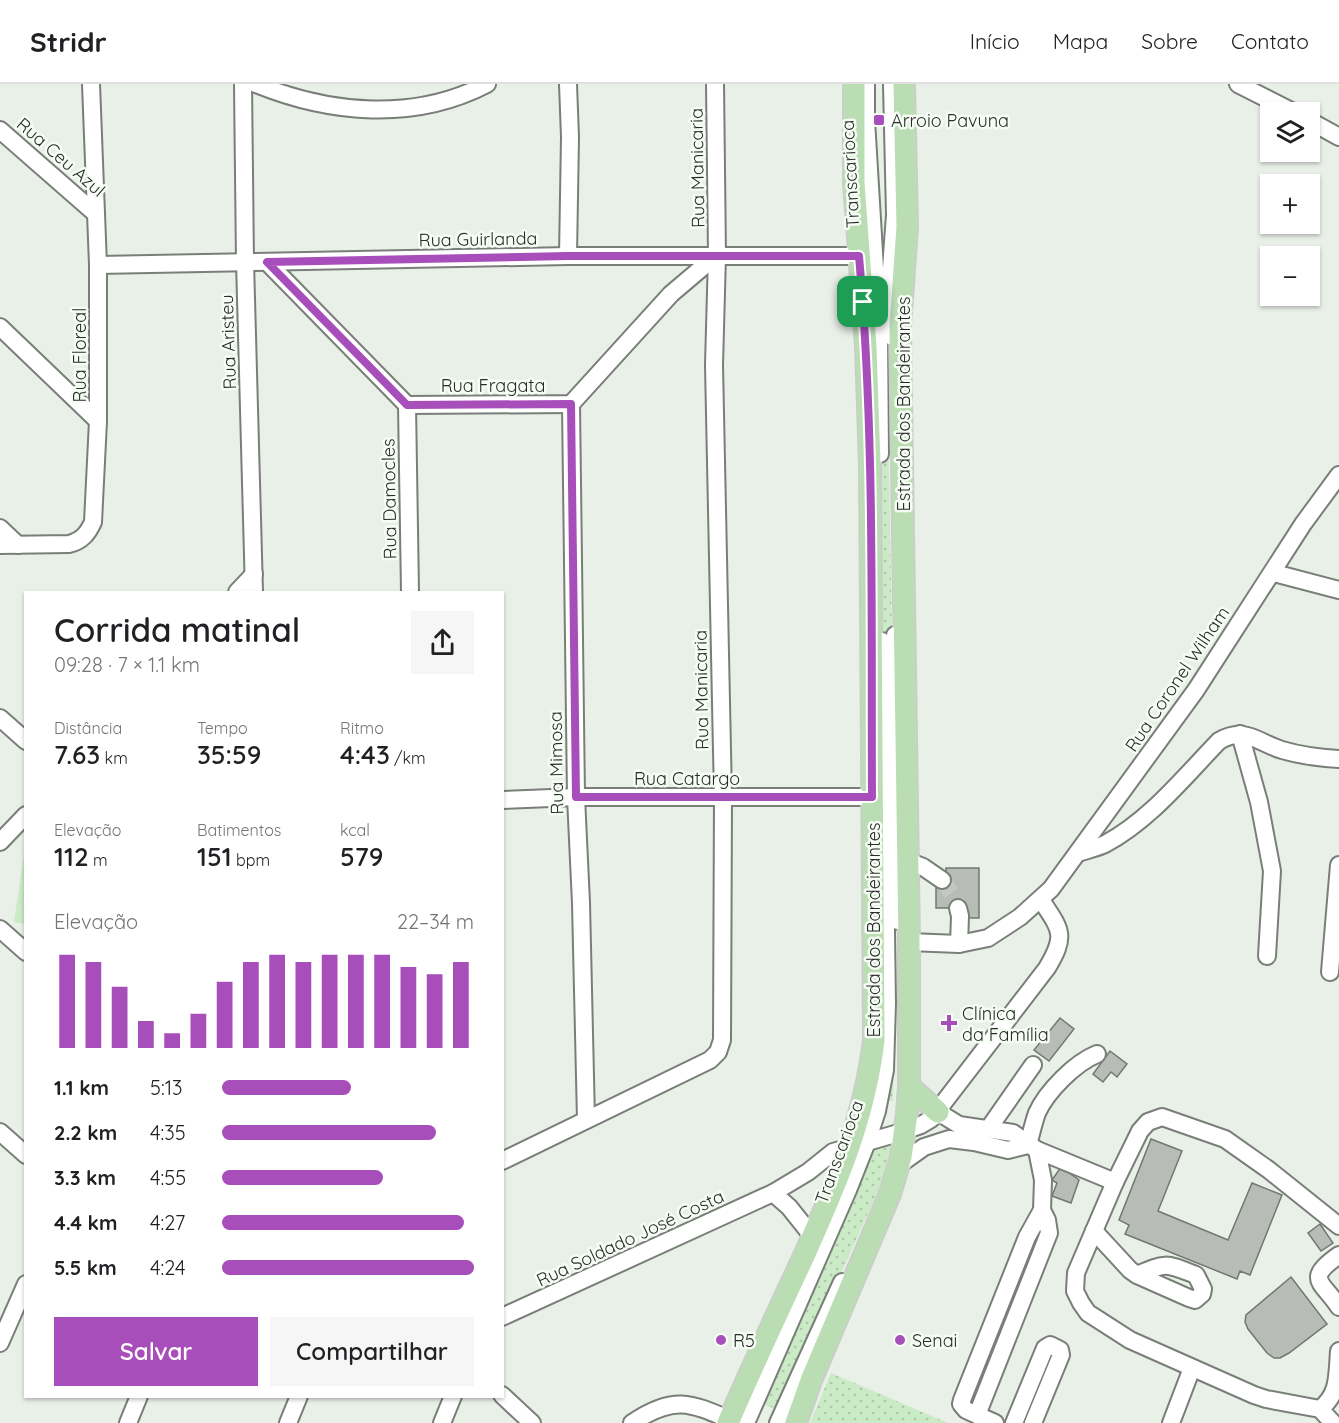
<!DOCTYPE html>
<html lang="pt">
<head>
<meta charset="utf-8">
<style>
	body { margin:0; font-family:Quicksand,sans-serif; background:#f6f6f6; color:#202124; height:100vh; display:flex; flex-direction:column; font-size:22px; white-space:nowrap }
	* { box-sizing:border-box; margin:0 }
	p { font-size:20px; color:#757577 }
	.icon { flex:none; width:33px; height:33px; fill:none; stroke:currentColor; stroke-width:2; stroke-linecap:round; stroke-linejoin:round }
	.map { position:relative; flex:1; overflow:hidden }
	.details { position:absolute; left:24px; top:507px; width:480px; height:807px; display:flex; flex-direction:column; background:#fff; border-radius:0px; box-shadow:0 2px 4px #0004 }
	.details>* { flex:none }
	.controls { position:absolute; left:1260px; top:18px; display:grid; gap:12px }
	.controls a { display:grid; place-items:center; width:60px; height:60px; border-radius:0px; background:#fff; box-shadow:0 2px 4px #0004; font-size:30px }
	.pin { position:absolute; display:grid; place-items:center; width:51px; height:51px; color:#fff; margin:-26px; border-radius:12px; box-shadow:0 3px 9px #0006 }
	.round { display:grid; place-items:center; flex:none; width:63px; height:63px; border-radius:0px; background:#f6f6f6 }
	.head { display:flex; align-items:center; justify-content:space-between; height:102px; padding:0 30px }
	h1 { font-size:33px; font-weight:600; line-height:45px }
	.figures { display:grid; grid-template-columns:repeat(3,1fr); gap:9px; height:102px; padding:6px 30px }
	.figures div { display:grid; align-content:center }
	.figures b { font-size:26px; font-weight:600 }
	.figures small { font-size:16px; font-weight:400 }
	.figures p { font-size:16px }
	.chart { height:168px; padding:12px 30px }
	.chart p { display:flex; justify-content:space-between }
	.chart svg { width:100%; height:108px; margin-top:6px; stroke:#a84eba; stroke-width:6 }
	.cta { display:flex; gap:12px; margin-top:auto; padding:12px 30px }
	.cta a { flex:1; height:69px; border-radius:0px; background:#a84eba; color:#fff; font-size:24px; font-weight:600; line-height:69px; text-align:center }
	.cta a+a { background:#f6f6f6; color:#202124 }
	ul { padding:0 30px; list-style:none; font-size:20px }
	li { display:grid; grid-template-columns:96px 72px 1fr; align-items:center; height:45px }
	li i { height:15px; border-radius:8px; background:#a84eba }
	header { display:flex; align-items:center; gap:36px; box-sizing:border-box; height:84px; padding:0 30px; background:#fff; border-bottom:2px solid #e0e0e0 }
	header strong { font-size:28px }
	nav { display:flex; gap:33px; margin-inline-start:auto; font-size:21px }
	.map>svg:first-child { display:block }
	.grass { fill:url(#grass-dots) }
	.garden { fill:#cbeac6 }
	.building { fill:#b7bdb6; stroke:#727871; stroke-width:1.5 }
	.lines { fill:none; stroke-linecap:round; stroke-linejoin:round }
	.minor-tunnel { stroke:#c3c9c2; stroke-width:16; stroke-dasharray:16 8; stroke-linecap:butt }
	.minor-casing { stroke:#797f78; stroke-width:20 }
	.major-casing { stroke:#ccc; stroke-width:24 }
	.minor { stroke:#fff; stroke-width:16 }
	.major { stroke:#baddb4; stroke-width:21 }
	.route-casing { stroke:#fff; stroke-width:12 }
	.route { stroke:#a84eba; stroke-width:8 }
	.poi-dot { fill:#a84eba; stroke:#f6fdf5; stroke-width:2 }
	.labels { text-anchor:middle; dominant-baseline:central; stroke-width:5; stroke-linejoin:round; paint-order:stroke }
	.poi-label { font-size:18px; fill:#2a2c29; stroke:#f6fdf5; text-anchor:start }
	.street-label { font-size:18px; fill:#2a2c29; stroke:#f6fdf5 }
</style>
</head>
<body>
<header>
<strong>Stridr</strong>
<nav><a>Início</a><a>Mapa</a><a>Sobre</a><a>Contato</a></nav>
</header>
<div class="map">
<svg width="1339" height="1339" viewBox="0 0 1339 1339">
	<defs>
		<pattern id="grass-dots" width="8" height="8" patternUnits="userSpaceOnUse" patternTransform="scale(1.5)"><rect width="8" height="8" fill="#cbeac6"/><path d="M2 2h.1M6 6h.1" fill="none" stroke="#aec9aa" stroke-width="1.8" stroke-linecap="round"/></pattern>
	</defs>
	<rect width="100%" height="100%" fill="#e9f0e8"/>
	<!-- grass -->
	<g class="grass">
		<path d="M888 347C893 571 897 794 893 1017H886L876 349Z"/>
		<polygon points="894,1053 880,1103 779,1326 762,1320 872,1058"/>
		<polygon points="831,1289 948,1339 810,1339"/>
	</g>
	<!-- garden -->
	<polygon class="garden" points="25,764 25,840 14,838"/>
	<!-- building -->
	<g class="building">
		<polygon points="946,784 979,784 979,834 967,834 967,824 936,824 936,796 946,796"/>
		<polygon points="1060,934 1074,945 1049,977 1034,966"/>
		<polygon points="1110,967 1127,980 1117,993 1111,988 1103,998 1093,990"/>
		<polygon points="1151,1055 1182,1067 1158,1127 1228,1156 1252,1099 1282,1111 1250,1191 1240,1187 1237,1195 1125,1150 1129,1141 1119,1136"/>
		<polygon points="1061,1083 1079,1096 1071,1119 1052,1112 1057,1099 1052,1096"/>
		<polygon points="1320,1140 1333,1159 1321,1167 1308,1149"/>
		<polygon points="1291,1193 1327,1240 1289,1269 1280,1274 1274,1274 1267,1269 1248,1245 1245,1238 1246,1231"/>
	</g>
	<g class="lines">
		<!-- minor-tunnel -->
		<polyline class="minor-tunnel" points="942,796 955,814 958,824"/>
		<!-- minor casing -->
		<g class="minor-casing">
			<g id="minor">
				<polyline points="243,0 245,178 254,508"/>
				<path d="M256 0C330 30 414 38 487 0"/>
				<polyline points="568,0 570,53 568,172"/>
				<polyline points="866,0 866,36 879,251 880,370"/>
				<polyline points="1238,0 1293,28"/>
				<polyline points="1310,37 1339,53"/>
				<polyline points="0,46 96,130"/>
				<polyline points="267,178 407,321 571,320 671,210 717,171"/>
				<polyline points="98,181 568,172 859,172"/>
				<polyline points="0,243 98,337"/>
				<polyline points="890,252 890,198 895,131 892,0"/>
				<polyline points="571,320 576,713 581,819 586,1036"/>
				<polyline points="407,321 410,508"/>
				<polyline points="0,444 18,461"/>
				<path d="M0 461 69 460C82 457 88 449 93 438L98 337V181L91 0"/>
				<polyline points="1274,489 1339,506"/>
				<polyline points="237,508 254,490"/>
				<polyline points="895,551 898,837"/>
				<polyline points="0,634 26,657"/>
				<polyline points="1240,650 1259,718 1272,787 1267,872"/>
				<polyline points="502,716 576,713 872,713"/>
				<polyline points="0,758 26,731"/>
				<path d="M1078 769C1087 766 1096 764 1105 760 1150 736 1184 693 1219 657 1245 642 1257 658 1282 666 1299 671 1321 674 1339 675"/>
				<polyline points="908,777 923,783 942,796"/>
				<polyline points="958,824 960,832 959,860"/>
				<polyline points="0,845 26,868"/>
				<polyline points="909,858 959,860 988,854 1020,833 1051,805 1196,606 1303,440 1339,391"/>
				<polyline points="1330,888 1339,781"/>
				<polyline points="938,1028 959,1041 1013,1049 1037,1066 1115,1098"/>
				<polyline points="989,1044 1033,981"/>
				<polyline points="0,1048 26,1071"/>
				<path d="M1028 1061C1031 1051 1033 1040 1037 1029 1047 1007 1075 979 1097 970"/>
				<polyline points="1037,1066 1043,1096 1042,1126 1047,1136 1049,1149 977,1331 966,1326 961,1320 962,1316 1027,1153 1042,1126"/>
				<polyline points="502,1077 710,976 718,968 722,956 723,714 714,281 717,171 715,0"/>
				<polyline points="900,1080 924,1063 949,1055 974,1058 1008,1066 1028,1061"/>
				<polyline points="773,1109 789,1123 813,1153"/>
				<path d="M1094 1147 1130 1186 1137 1191 1189 1214 1195 1216 1202 1210 1203 1205 1196 1191C1165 1179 1168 1178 1137 1191"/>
				<path d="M1339 1171C1304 1196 1322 1197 1339 1223"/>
				<path d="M502 1233 773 1109 808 1088 833 1068 895 1050 921 1041 931 1035 1047 884C1067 851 1061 846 1041 816"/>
				<polyline points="0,1259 26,1200"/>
				<polyline points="502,1311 532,1339"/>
				<path d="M1320 1325C1339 1310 1337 1293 1339 1267"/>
				<polyline points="977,1331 995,1339"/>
				<polyline points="128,1339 139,1312"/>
				<polyline points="288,1339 299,1312"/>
				<polyline points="442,1339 453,1312"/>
				<path d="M632 1339C676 1309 693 1320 737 1339"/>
				<polyline points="746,1339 848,1106 867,1058 877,1027 885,986 887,919 882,557"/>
				<polyline points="778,1339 842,1198"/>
				<polyline points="1014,1339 1045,1264 1050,1261 1060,1266 1061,1271 1033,1339"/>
				<polyline points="1171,1339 1192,1284"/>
				<polyline points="1333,1339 1320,1325 1266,1315 1254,1311 1130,1256 1088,1229 1081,1219 1075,1207 1076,1189 1115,1098 1140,1047 1148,1038 1162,1033 1225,1055 1269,1086 1339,1142"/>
			</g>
		</g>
		<!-- major casing -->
		<g class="major-casing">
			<g id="major">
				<polyline points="909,1002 938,1028"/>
				<path d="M728 1339C752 1283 778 1228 804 1172 836 1101 865 1034 874 956L870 380 866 263 854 99V0"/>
				<polyline points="796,1339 812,1294 890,1110 901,1073 907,1029 909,1002 909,858 900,243 907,143 904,0"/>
			</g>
		</g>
		<!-- minor -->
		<use href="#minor" class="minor"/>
		<!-- major -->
		<use href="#major" class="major"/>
	</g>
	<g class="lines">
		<!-- route casing -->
		<g class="route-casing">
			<path id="route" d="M568 172H859C875 352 871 533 872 713H576L571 320 407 321 267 178Z"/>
		</g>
		<!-- route -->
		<use href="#route" class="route"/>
	</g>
	<!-- markers -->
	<g class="poi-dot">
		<rect x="873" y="30" width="12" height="12" rx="3"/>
		<path d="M946 930h6v6h6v6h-6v6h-6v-6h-6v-6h6z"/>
		<circle cx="721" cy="1256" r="6"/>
		<circle cx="900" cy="1256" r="6"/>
	</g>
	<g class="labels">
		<!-- poi labels -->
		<g class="poi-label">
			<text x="891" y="36">Arroio Pavuna</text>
			<text x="962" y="929">Clínica<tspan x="962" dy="21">da Família</tspan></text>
			<text x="733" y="1256">R5</text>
			<text x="912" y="1256">Senai</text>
		</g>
		<!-- street labels -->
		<g class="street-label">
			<text transform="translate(61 73) rotate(41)">Rua Ceu Azul</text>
			<text transform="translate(697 84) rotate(-91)">Rua Manicaria</text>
			<text transform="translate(850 90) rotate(-93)">Transcarioca</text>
			<text transform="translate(478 155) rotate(-1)">Rua Guirlanda</text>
			<text transform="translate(228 258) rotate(-92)">Rua Aristeu</text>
			<text transform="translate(79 271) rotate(-90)">Rua Floreal</text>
			<text x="493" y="301">Rua Fragata</text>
			<text transform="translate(903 320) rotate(-90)">Estrada dos Bandeirantes</text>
			<text transform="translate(389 415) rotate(-91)">Rua Damocles</text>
			<text transform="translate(1177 595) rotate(-56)">Rua Coronel Wilham</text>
			<text transform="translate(701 606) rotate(-91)">Rua Manicaria</text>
			<text transform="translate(556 679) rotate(-91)">Rua Mimosa</text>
			<text x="687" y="694">Rua Catargo</text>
			<text transform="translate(873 846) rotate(-90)">Estrada dos Bandeirantes</text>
			<text transform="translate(839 1068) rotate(-70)">Transcarioca</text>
			<text transform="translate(630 1154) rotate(-25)">Rua Soldado José Costa</text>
		</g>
	</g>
</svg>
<div class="controls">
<a><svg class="icon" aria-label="layers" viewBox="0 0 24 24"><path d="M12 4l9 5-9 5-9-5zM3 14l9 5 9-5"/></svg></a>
<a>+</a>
<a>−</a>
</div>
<div class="pin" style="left:863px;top:218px;background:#1e9e55"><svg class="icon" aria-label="arrive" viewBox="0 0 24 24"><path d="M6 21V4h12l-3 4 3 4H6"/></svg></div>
<section class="details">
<div class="head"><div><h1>Corrida matinal</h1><p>09:28 · 7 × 1.1 km</p></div><a class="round"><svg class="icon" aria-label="share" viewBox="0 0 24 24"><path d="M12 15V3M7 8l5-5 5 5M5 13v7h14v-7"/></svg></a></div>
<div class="figures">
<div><p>Distância</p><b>7.63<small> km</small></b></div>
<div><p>Tempo</p><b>35:59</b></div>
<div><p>Ritmo</p><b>4:43<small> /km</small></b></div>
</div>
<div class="figures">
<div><p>Elevação</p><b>112<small> m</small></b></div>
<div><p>Batimentos</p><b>151<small> bpm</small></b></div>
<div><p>kcal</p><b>579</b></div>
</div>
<div class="chart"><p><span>Elevação</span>22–34 m</p>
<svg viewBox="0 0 160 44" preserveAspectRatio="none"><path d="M5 44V6M15 44V9M25 44V19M35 44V33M45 44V38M55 44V30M65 44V17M75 44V9M85 44V6M95 44V9M105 44V6M115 44V6M125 44V6M135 44V11M145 44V14M155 44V9"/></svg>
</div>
<ul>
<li><b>1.1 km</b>5:13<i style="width:51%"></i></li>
<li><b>2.2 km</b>4:35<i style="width:85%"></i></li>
<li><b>3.3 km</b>4:55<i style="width:64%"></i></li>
<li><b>4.4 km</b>4:27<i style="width:96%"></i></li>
<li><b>5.5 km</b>4:24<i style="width:100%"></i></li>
</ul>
<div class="cta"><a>Salvar</a><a>Compartilhar</a></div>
</section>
</div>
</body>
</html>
